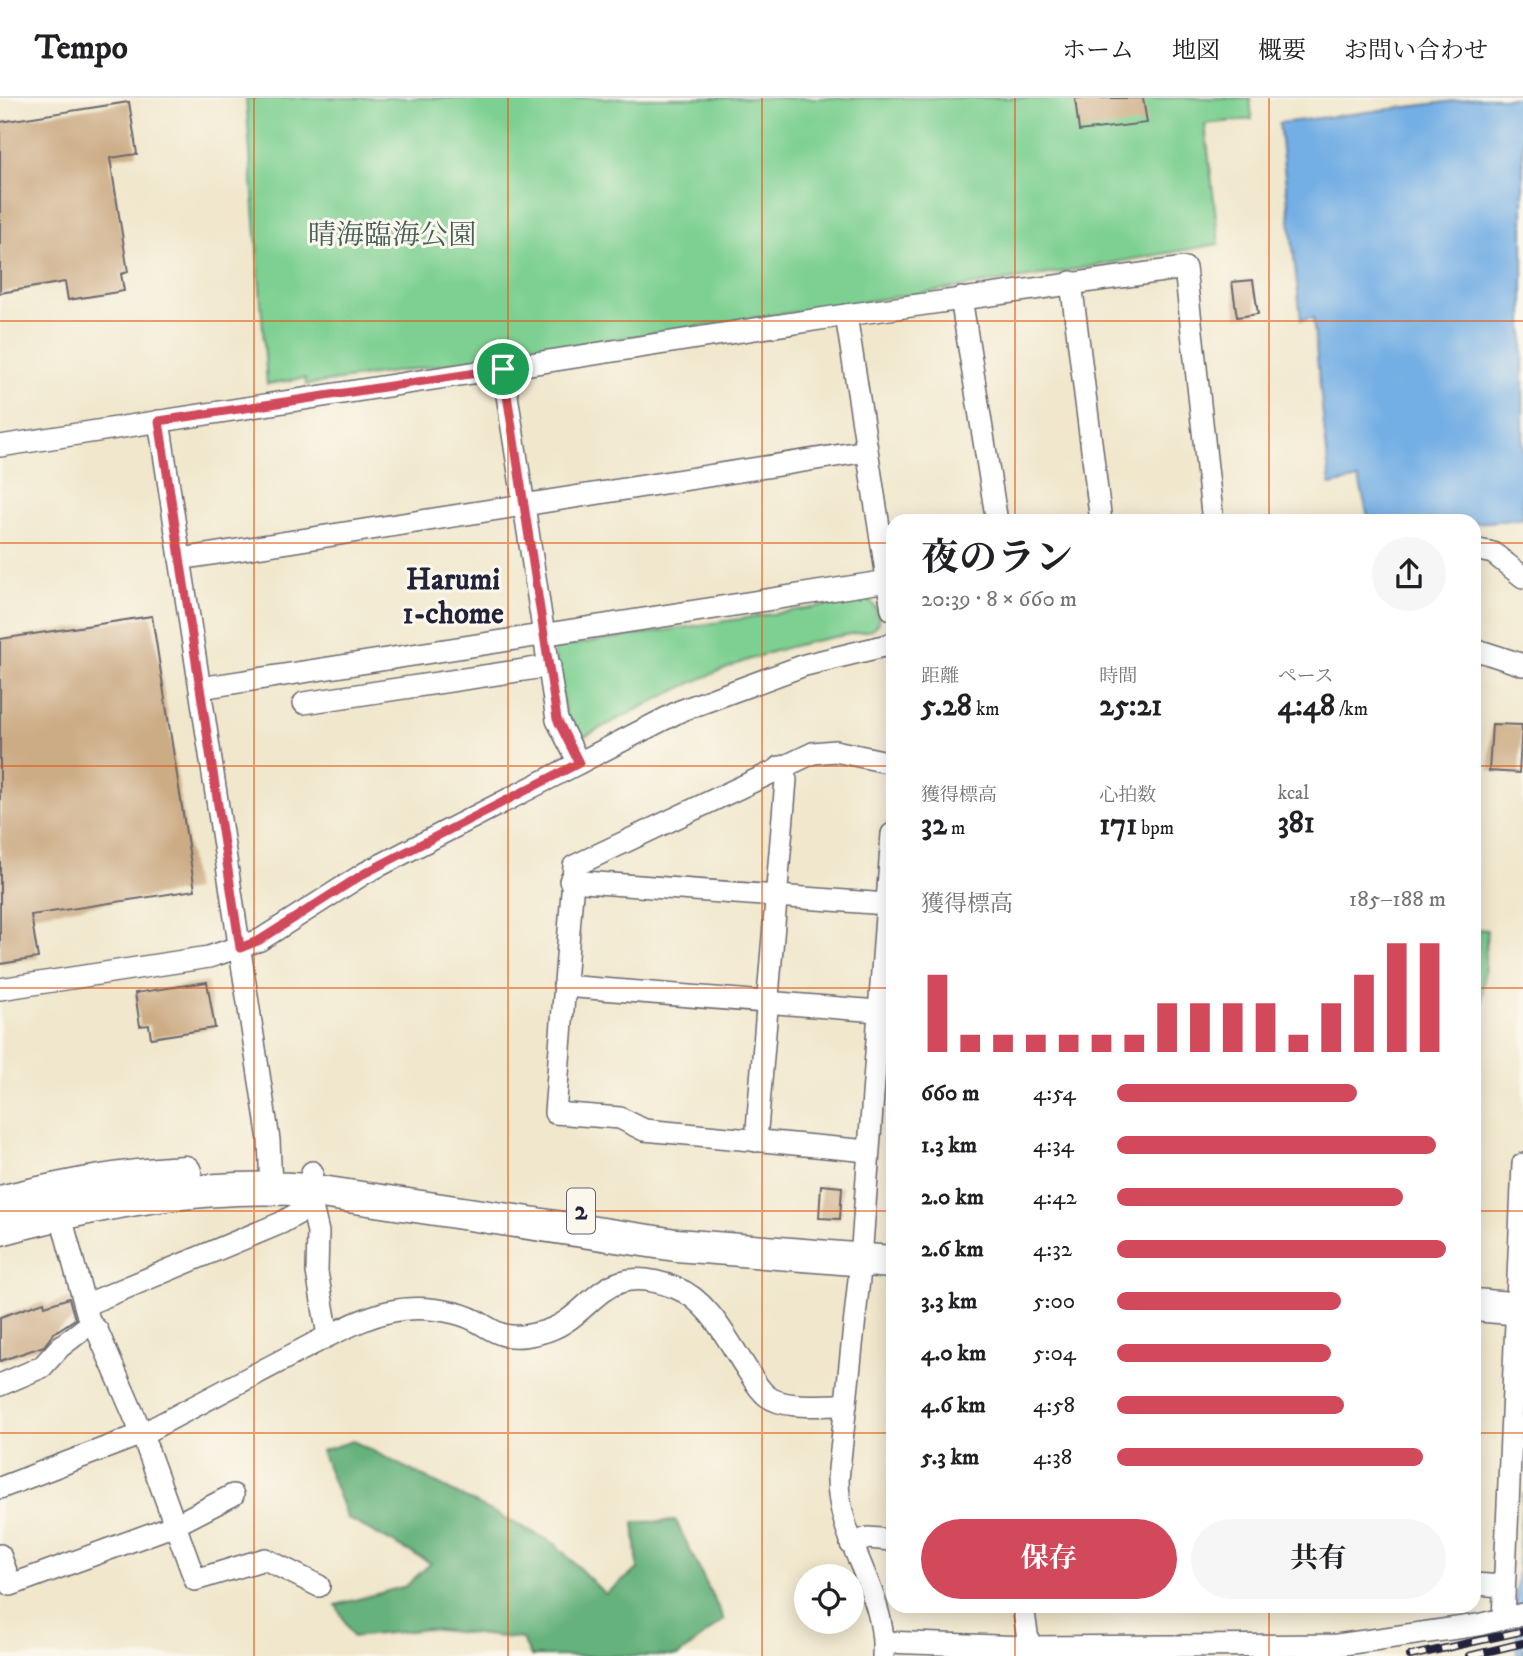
<!DOCTYPE html>
<html lang="ja">
<head>
<meta charset="utf-8">
<style>
	body { margin:0; font-family:"IM FELL DW Pica","Noto Serif JP",serif; background:#f6f6f6; color:#202124; height:100vh; display:flex; flex-direction:column; font-size:26px; white-space:nowrap }
	* { box-sizing:border-box; margin:0 }
	p { font-size:23px; color:#757577 }
	.icon { flex:none; width:38px; height:38px; fill:none; stroke:currentColor; stroke-width:2; stroke-linecap:round; stroke-linejoin:round }
	.map { position:relative; flex:1; overflow:hidden }
	.panel { position:absolute; left:886px; top:416px; width:595px; height:1099px; display:flex; flex-direction:column; background:#fff; border-radius:21px; box-shadow:0 4px 18px #0003 }
	.panel>* { flex:none }
	.tools { position:absolute; left:794px; top:1466px; display:grid; gap:14px }
	.tools a { display:grid; place-items:center; width:70px; height:70px; border-radius:50%; background:#fff; box-shadow:0 4px 18px #0003; font-size:35px }
	.pin { position:absolute; display:grid; place-items:center; width:60px; height:60px; color:#fff; margin:-30px; border:4px solid #fff; border-radius:50%; box-shadow:0 2px 7px #0007 }
	.round { display:grid; place-items:center; flex:none; width:74px; height:74px; border-radius:37px; background:#f6f6f6 }
	.summary { display:flex; align-items:center; justify-content:space-between; height:119px; padding:0 35px }
	h1 { font-size:38px; font-weight:700; line-height:52px }
	.stats { display:grid; grid-template-columns:repeat(3,1fr); gap:10px; height:119px; padding:7px 35px }
	.stats div { display:grid; align-content:center }
	.stats b { font-size:30px; font-weight:700 }
	.stats small { font-size:19px; font-weight:400 }
	.stats p { font-size:19px }
	.chart { height:196px; padding:14px 35px }
	.chart p { display:flex; justify-content:space-between }
	.chart svg { width:100%; height:126px; margin-top:7px; stroke:#d1495b; stroke-width:6 }
	.primary-button { display:flex; gap:14px; margin-top:auto; padding:14px 35px }
	.primary-button a { flex:1; height:80px; border-radius:42px; background:#d1495b; color:#fff; font-size:28px; font-weight:700; line-height:80px; text-align:center }
	.primary-button a+a { background:#f6f6f6; color:#202124 }
	ul { padding:0 35px; list-style:none; font-size:23px }
	li { display:grid; grid-template-columns:112px 84px 1fr; align-items:center; height:52px }
	li i { height:18px; border-radius:9px; background:#d1495b }
	header { display:flex; align-items:center; gap:42px; box-sizing:border-box; height:98px; padding:0 35px; background:#fff; border-bottom:2px solid #e0e0e0 }
	header strong { font-size:33px }
	nav { display:flex; gap:38px; margin-inline-start:auto; font-size:24px }
	.map>svg:first-child { display:block }
	.green { fill:#7ed092; stroke:#507966; stroke-width:2 }
	.forest { fill:#66b27c; stroke:#446a5c; stroke-width:2 }
	.water { fill:#73aee4; stroke:#4a6890; stroke-width:2 }
	.building { fill:#ccac85 }
	.lines { fill:none; stroke-linecap:round; stroke-linejoin:round }
	.minor-casing { stroke:#6a676e; stroke-width:24 }
	.highway-casing { stroke:#6a676e; stroke-width:35 }
	.minor { stroke:#fff; stroke-width:21 }
	.highway { stroke:#fff; stroke-width:32 }
	.rail-casing { stroke:#22223b; stroke-width:8 }
	.rail { stroke:#fbf7ec; stroke-width:5; stroke-dasharray:16; stroke-linecap:butt }
	.route-casing { stroke:#fff; stroke-width:14 }
	.route { stroke:#d1495b; stroke-width:9 }
	.grid { fill:none; stroke:#de560e; stroke-width:2; stroke-opacity:0.55 }
	.labels { text-anchor:middle; dominant-baseline:central; stroke-width:6; stroke-linejoin:round; paint-order:stroke }
	.shield { fill:#fbf7ec; stroke:#636270; stroke-width:2 }
	.shield-label { font-size:26px; font-weight:bold; fill:#22223b }
	.park-label { font-size:28px; fill:#425f59; stroke:#fbf7ec }
	.neighbourhood-label { font-size:30px; font-weight:bold; fill:#22223b; stroke:#fbf7ec }
</style>
</head>
<body>
<header>
<strong>Tempo</strong>
<nav><a>ホーム</a><a>地図</a><a>概要</a><a>お問い合わせ</a></nav>
</header>
<div class="map">
<svg width="1523" height="1558" viewBox="0 0 1523 1558">
	<rect width="100%" height="100%" fill="#fbf7ec"/>
	<filter id="ink" filterUnits="userSpaceOnUse"><feTurbulence type="fractalNoise" baseFrequency=".0143" numOctaves="2"/><feDisplacementMap in="SourceGraphic" scale="14" xChannelSelector="R" yChannelSelector="G"/><feConvolveMatrix kernelMatrix="1 2 1 2 8 2 1 2 1" color-interpolation-filters="sRGB"/></filter>
	<filter id="wash" filterUnits="userSpaceOnUse"><feTurbulence type="fractalNoise" baseFrequency=".00686" numOctaves="4" result="noise"/><feDisplacementMap in="SourceGraphic" scale="28" xChannelSelector="R" yChannelSelector="G"/><feGaussianBlur stdDeviation="1.57" result="paint"/><feColorMatrix in="noise" values="0 0 0 0 0 0 0 0 0 0 0 0 0 0 0 0 0 1.4 0 .05"/><feComposite in="paint" operator="in"/></filter>
	<g filter="url(#wash)">
		<rect width="100%" height="100%" fill="#f0e7cc"/>
		<!-- green -->
		<g class="green">
			<polygon points="246,0 1250,0 1252,21 1205,26 1219,146 1049,176 306,287 305,280 267,286"/>
			<path d="M868 501 877 511 879 525 872 532C846 537 819 541 793 548 718 567 646 607 577 642L566 618 553 550Z"/>
			<polygon points="1474,831 1487,832 1474,1022"/>
		</g>
		<!-- forest -->
		<polygon class="forest" points="353,1343 554,1445 605,1496 638,1471 634,1424 676,1423 724,1522 678,1558 531,1558 522,1541 428,1531 353,1539 336,1507 406,1488 431,1465 347,1420 321,1353"/>
		<!-- water -->
		<g class="water">
			<polygon points="1478,0 1523,0 1523,421 1474,425 1369,423 1359,381 1330,387 1313,220 1301,222 1279,25"/>
			<polygon points="1523,1395 1523,1558 1517,1558 1516,1499"/>
		</g>
		<g id="blocks">
			<!-- building -->
			<g class="building">
				<polygon points="1075,0 1143,0 1147,25 1079,33"/>
				<polygon points="129,4 137,56 110,60 128,174 121,176 124,193 68,202 65,184 0,195 0,24"/>
				<polygon points="1253,182 1258,216 1237,219 1232,184"/>
				<polygon points="152,518 195,792 31,817 38,860 0,866 0,541"/>
				<polygon points="1492,626 1522,627 1519,675 1489,673"/>
				<polygon points="207,884 215,930 151,940 149,927 140,928 135,895"/>
				<polygon points="821,1087 842,1089 840,1121 819,1120"/>
				<polygon points="69,1200 75,1221 54,1235 44,1248 0,1263 0,1219 44,1204 45,1208"/>
			</g>
		</g>
	</g>
	<g filter="url(#ink)">
		<use href="#blocks" fill-opacity="0" stroke="#6a676e" stroke-width="2"/>
		<g class="lines">
			<!-- minor casing -->
			<g class="minor-casing">
				<g id="minor">
					<polyline points="1071,184 1101,424"/>
					<polyline points="961,200 997,424"/>
					<polyline points="846,217 892,512"/>
					<polyline points="503,271 557,622 579,665"/>
					<polyline points="159,323 269,1042 271,1090"/>
					<polyline points="0,348 846,217 1185,170 1213,424"/>
					<polyline points="1474,451 1493,455 1523,479"/>
					<polyline points="180,461 867,353"/>
					<polyline points="1474,551 1523,567"/>
					<polyline points="200,590 888,483"/>
					<polyline points="304,605 550,568"/>
					<polyline points="570,783 887,806"/>
					<polyline points="564,888 890,914"/>
					<polyline points="0,891 209,859 260,842 365,775 680,613 805,567 892,546"/>
					<polyline points="756,1043 786,682 780,669"/>
					<polyline points="868,1053 644,1032 620,1020 555,1015 574,768 813,655 835,653 892,665"/>
					<path d="M312 1074 308 1092 318 1134 317 1174 328 1238C374 1216 402 1203 455 1215 492 1223 491 1247 539 1235 596 1222 596 1159 676 1190 709 1202 729 1245 748 1273 753 1281 759 1292 767 1298 785 1312 824 1306 846 1307"/>
					<polyline points="60,1115 90,1226 97,1232 142,1336 195,1482 265,1461 319,1488"/>
					<polyline points="85,1207 281,1125 311,1108"/>
					<polyline points="0,1287 42,1269 60,1249 90,1226"/>
					<polyline points="0,1390 142,1336 328,1238"/>
					<polyline points="851,1446 868,1440 892,1442"/>
					<polyline points="0,1457 11,1487 175,1427 233,1397"/>
					<polyline points="1474,1486 1503,1488"/>
					<polyline points="1023,1508 1029,1549"/>
					<polyline points="1503,1521 1523,1066"/>
					<polyline points="884,1544 1029,1549 1337,1547 1478,1527 1523,1516"/>
					<path d="M883 1558C887 1494 838 1445 838 1381L861 1162 892 736"/>
				</g>
			</g>
			<!-- highway casing -->
			<g class="highway-casing">
				<g id="highway">
					<path d="M0 1104C62 1089 121 1077 185 1074"/>
					<path d="M0 1131C102 1104 202 1085 308 1092L676 1147 892 1164"/>
					<polyline points="1474,1207 1523,1211"/>
				</g>
			</g>
			<!-- minor -->
			<use href="#minor" class="minor"/>
			<!-- highway -->
			<use href="#highway" class="highway"/>
			<!-- rail casing -->
			<g class="rail-casing">
				<g id="rail">
					<polyline points="1410,1558 1523,1533"/>
					<polyline points="1469,1558 1523,1545"/>
				</g>
			</g>
			<!-- rail -->
			<use href="#rail" class="rail"/>
		</g>
	</g>
	<g class="lines" filter="url(#ink)">
		<!-- route casing -->
		<g class="route-casing">
			<polygon id="route" points="503,271 557,621 579,665 365,775 260,842 240,850 159,323"/>
		</g>
		<!-- route -->
		<use href="#route" class="route"/>
	</g>
	<!-- grid -->
	<path class="grid" d="M254 0V1558M508 0V1558M762 0V1558M1015 0V424M1269 0V424M0 223H1523M0 445H892M1474 445H1523M0 668H892M1474 668H1523M0 890H892M1474 890H1523M0 1113H892M1474 1113H1523M0 1335H892M1474 1335H1523M1015 1508V1558M1269 1508V1558"/>
	<g class="labels">
		<!-- shield labels -->
		<rect class="shield" x="567" y="1090.5" width="28" height="45" rx="5"/>
		<g class="shield-label">
			<text x="581" y="1113">2</text>
		</g>
		<!-- park labels -->
		<g class="park-label">
			<text x="392" y="137">晴海臨海公園</text>
		</g>
		<!-- neighbourhood labels -->
		<g class="neighbourhood-label">
			<text x="453" y="482">Harumi<tspan x="453" dy="34">1-chome</tspan></text>
		</g>
	</g>
</svg>
<div class="tools">
<a><svg class="icon" aria-label="locate" viewBox="0 0 24 24"><circle cx="12" cy="12" r="6"/><path d="M12 2v4M12 18v4M2 12h4M18 12h4"/></svg></a>
</div>
<div class="pin" style="left:503px;top:271px;background:#1e9e55"><svg class="icon" aria-label="arrive" viewBox="0 0 24 24"><path d="M6 21V4h12l-3 4 3 4H6"/></svg></div>
<section class="panel">
<div class="summary"><div><h1>夜のラン</h1><p>20:39 · 8 × 660 m</p></div><a class="round"><svg class="icon" aria-label="share" viewBox="0 0 24 24"><path d="M12 15V3M7 8l5-5 5 5M5 13v7h14v-7"/></svg></a></div>
<div class="stats">
<div><p>距離</p><b>5.28<small> km</small></b></div>
<div><p>時間</p><b>25:21</b></div>
<div><p>ペース</p><b>4:48<small> /km</small></b></div>
</div>
<div class="stats">
<div><p>獲得標高</p><b>32<small> m</small></b></div>
<div><p>心拍数</p><b>171<small> bpm</small></b></div>
<div><p>kcal</p><b>381</b></div>
</div>
<div class="chart"><p><span>獲得標高</span>185–188 m</p>
<svg viewBox="0 0 160 44" preserveAspectRatio="none"><path d="M5 44V17M15 44V38M25 44V38M35 44V38M45 44V38M55 44V38M65 44V38M75 44V27M85 44V27M95 44V27M105 44V27M115 44V38M125 44V27M135 44V17M145 44V6M155 44V6"/></svg>
</div>
<ul>
<li><b>660 m</b>4:54<i style="width:73%"></i></li>
<li><b>1.3 km</b>4:34<i style="width:97%"></i></li>
<li><b>2.0 km</b>4:42<i style="width:87%"></i></li>
<li><b>2.6 km</b>4:32<i style="width:100%"></i></li>
<li><b>3.3 km</b>5:00<i style="width:68%"></i></li>
<li><b>4.0 km</b>5:04<i style="width:65%"></i></li>
<li><b>4.6 km</b>4:58<i style="width:69%"></i></li>
<li><b>5.3 km</b>4:38<i style="width:93%"></i></li>
</ul>
<div class="primary-button"><a>保存</a><a>共有</a></div>
</section>
</div>
</body>
</html>
